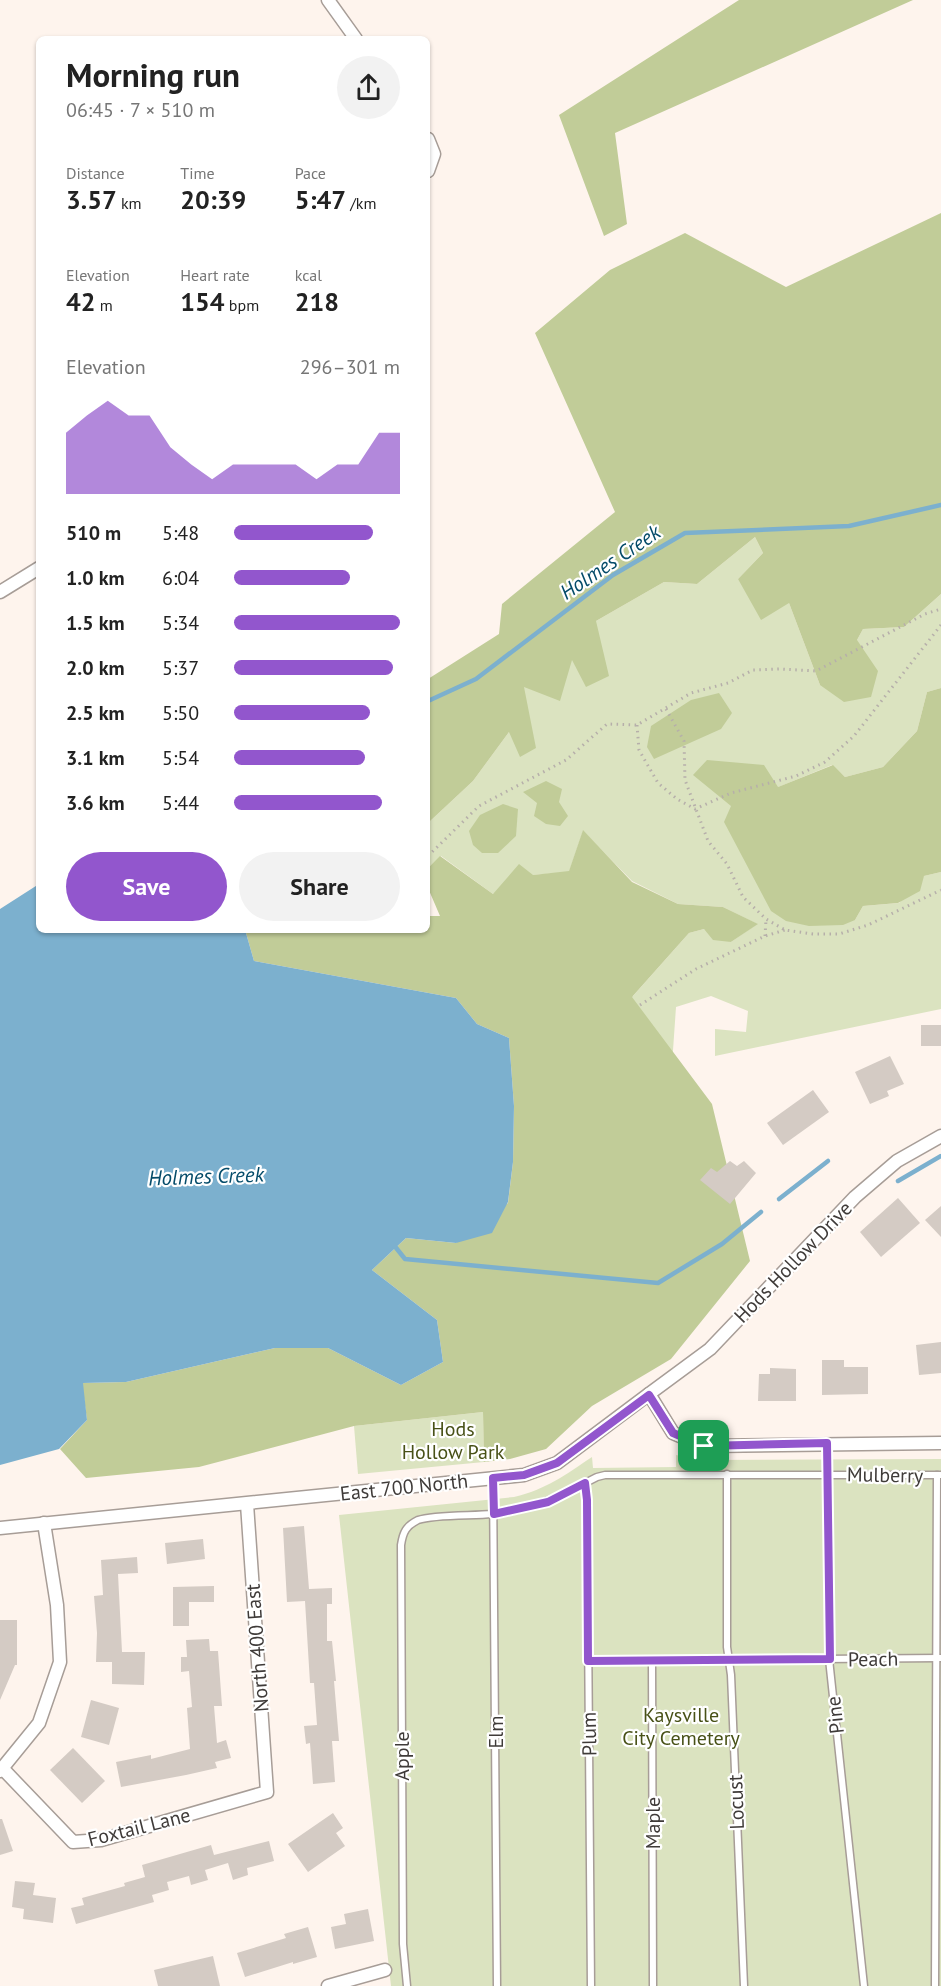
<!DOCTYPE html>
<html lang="en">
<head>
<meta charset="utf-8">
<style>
	body { margin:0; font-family:"PT Sans",sans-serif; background:#f2f2f2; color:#222; height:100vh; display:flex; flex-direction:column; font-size:22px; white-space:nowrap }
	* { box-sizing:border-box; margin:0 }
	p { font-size:20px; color:#767676 }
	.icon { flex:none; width:33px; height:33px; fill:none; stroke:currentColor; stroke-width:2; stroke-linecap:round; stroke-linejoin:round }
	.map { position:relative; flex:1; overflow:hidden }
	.side { position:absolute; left:36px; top:36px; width:394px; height:897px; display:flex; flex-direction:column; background:#fff; border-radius:9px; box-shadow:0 2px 4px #0004 }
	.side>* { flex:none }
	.pin { position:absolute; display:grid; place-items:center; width:51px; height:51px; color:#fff; margin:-26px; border-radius:12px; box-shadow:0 3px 9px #0006 }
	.round { display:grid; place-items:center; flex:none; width:63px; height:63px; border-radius:32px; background:#f2f2f2 }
	.overview { display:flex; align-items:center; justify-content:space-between; height:102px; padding:0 30px }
	h1 { font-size:33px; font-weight:800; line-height:45px }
	.metrics { display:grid; grid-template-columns:repeat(3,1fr); gap:9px; height:102px; padding:6px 30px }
	.metrics div { display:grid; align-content:center }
	.metrics b { font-size:26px; font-weight:800 }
	.metrics small { font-size:16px; font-weight:400 }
	.metrics p { font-size:16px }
	.chart { height:168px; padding:12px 30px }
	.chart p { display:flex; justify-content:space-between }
	.chart svg { width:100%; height:108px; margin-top:6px; fill:#9256cd; opacity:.7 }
	.cta { display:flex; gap:12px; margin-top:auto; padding:12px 30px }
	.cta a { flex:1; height:69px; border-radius:36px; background:#9256cd; color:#fff; font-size:24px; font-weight:800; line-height:69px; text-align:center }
	.cta a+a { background:#f2f2f2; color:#222 }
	ul { padding:0 30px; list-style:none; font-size:20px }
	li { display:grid; grid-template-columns:96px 72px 1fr; align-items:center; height:45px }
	li i { height:15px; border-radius:8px; background:#9256cd }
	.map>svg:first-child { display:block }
	.green { fill:#dbe3c0 }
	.forest { fill:#c1cc98 }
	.water { fill:#7cb0ce }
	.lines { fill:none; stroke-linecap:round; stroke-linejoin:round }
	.stream { stroke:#7cb0ce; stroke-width:4.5 }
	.building { fill:#d4cbc4 }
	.lane-casing { stroke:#a79d97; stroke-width:9 }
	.street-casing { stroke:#a79d97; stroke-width:15 }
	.path { stroke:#b6afaa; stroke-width:3; stroke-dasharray:1.5 4.5; stroke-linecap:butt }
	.lane { stroke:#fff; stroke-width:6 }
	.street { stroke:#fff; stroke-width:12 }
	.route-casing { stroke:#fff; stroke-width:12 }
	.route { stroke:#9256cd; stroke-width:8 }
	.labels { text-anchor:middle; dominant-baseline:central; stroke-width:4.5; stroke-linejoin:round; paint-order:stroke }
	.street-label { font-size:20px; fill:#3f3b39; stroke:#fff }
	.park-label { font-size:20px; fill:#485117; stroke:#fff }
	.water-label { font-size:21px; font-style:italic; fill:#044b69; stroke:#fff }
</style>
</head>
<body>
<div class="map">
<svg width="941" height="1986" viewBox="0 0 941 1986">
	<rect width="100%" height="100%" fill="#fef4ed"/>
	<!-- green -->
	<g class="green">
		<polygon points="755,537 763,553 738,579 789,603 820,685 857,640 863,629 904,627 941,594 941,688 927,692 917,731 883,767 845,777 832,765 732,806 855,920 863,906 899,903 924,876 941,872 941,1009 715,1056 715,1029 746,1032 748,1011 711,996 676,1007 672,1065 618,979 633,996 689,933 704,929 731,942 757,924 723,907 678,904 632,881 583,831 569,872 533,875 493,894 441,856 428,868 428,823 473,781 509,732 523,686 572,659 596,621 664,582 697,584"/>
		<polygon points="483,1412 484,1462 358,1474 354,1426"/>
		<path d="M676 1455 699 1460 941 1459V1986H391L339 1515 514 1497C547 1489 565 1475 592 1457L593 1468 676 1467Z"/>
	</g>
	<!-- forest -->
	<g class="forest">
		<polygon points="739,0 913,0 615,133 627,224 604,236 559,115"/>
		<polygon points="941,213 941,594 904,627 863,629 857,640 878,671 871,697 844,702 820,685 789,603 761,620 738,579 763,553 755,537 697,584 664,582 596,621 609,676 586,687 572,660 560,701 524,687 536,748 520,757 509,732 473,781 428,823 428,679 499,634 502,604 615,512 535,333 610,270 685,233 786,287"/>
		<polygon points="941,688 941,872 924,876 920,891 898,903 863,906 855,920 843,925 809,926 786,921 771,911 724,822 731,806 693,775 707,760 764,765 778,787 833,765 845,777 883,767 917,731 927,692"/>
		<polygon points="719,693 732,713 721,729 654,759 647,747 651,726 691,700"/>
		<polygon points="546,781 562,789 559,802 568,816 560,826 546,824 534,816 537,803 523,792"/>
		<polygon points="503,804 518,809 516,836 498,853 482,853 473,845 469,831 480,815"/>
		<polygon points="583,830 632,882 678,904 723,907 758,924 731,942 713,940 704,929 689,933 632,997 712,1104 750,1261 671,1359 592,1406 546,1449 510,1459 484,1462 483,1412 354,1426 199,1467 86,1478 60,1449 87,1420 82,1383 126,1382 275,1348 328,1348 401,1385 443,1362 437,1320 372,1270 406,1238 456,1243 508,1203 513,1162 514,1106 509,1038 477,1024 456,998 254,961 246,933 248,930 428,930 428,916 440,916 428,888 428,868 440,856 493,894 519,864 533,875 569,871"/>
	</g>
	<!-- water -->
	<polygon class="water" points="39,884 39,930 248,930 246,933 254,961 456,998 477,1024 509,1038 514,1106 513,1162 508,1202 492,1233 456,1243 406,1238 372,1270 437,1320 443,1362 401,1385 328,1348 275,1348 126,1382 83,1383 87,1420 59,1449 0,1465 0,909"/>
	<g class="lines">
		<!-- stream -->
		<g class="stream">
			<polyline points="428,701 476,679 613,575 685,533 849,526 941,505"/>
			<polyline points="898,1181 941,1156"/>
			<polyline points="779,1199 828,1161"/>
			<polyline points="393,1244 405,1259 658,1283 722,1244 761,1212"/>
		</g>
	</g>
	<!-- building -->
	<g class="building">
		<rect x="921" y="1025" width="20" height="21"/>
		<polygon points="890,1056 904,1084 887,1091 889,1096 870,1104 855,1072"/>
		<polygon points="813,1090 829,1112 783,1145 767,1123"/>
		<polygon points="730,1161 737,1166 744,1161 756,1173 730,1204 700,1180 711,1168 717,1172"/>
		<polygon points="898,1198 920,1223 881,1257 860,1232"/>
		<polygon points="941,1206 941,1237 925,1220"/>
		<polygon points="941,1342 941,1373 919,1375 916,1345"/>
		<polygon points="822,1360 844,1360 844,1367 868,1367 868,1394 822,1395"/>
		<polygon points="770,1368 796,1369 796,1401 758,1401 759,1374 770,1374"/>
		<polygon points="304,1526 309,1589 332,1588 332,1604 327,1604 327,1641 332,1641 336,1681 334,1681 339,1741 332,1741 335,1782 313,1784 310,1743 306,1744 304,1726 317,1725 314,1683 310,1683 305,1601 287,1602 283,1528"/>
		<polygon points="203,1539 205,1559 167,1564 165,1543"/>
		<polygon points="137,1557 138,1573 118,1574 122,1652 145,1652 144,1685 112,1684 112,1662 96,1662 97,1633 94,1596 103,1595 101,1560"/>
		<polygon points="214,1586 214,1602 189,1602 189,1626 173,1626 173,1587"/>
		<polygon points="0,1620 17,1620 17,1665 15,1665 0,1700"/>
		<polygon points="209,1639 210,1651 218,1651 222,1706 214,1706 217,1743 226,1740 231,1758 215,1762 217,1768 186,1775 121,1787 116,1762 151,1755 151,1759 190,1749 187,1708 192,1707 189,1671 181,1672 181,1657 187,1657 186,1640"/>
		<polygon points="91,1700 119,1708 109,1745 81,1737"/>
		<polygon points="73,1748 105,1781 82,1803 50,1770"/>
		<polygon points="333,1813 343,1828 336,1833 345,1846 308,1872 288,1844"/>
		<polygon points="0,1819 2,1819 13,1851 0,1855"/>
		<polygon points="269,1841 274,1861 247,1868 248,1875 233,1880 228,1863 205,1870 208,1880 191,1885 189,1876 167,1882 169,1890 152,1895 154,1902 76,1924 71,1908 84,1905 82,1898 125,1886 124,1883 145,1877 142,1865 211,1845 214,1855"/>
		<polygon points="15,1881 35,1883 33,1895 56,1898 53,1923 23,1919 24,1909 12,1907"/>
		<polygon points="368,1909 374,1941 335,1949 331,1927 346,1924 344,1914"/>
		<polygon points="308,1927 317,1957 293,1964 293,1962 245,1977 237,1953 286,1938 284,1934"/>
		<polygon points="213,1956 220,1986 158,1986 154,1970"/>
	</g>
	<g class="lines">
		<!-- lane casing -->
		<g class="lane-casing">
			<g id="lane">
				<polyline points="827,1443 829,1659 864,1986"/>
				<polyline points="727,1474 727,1647 731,1675 744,1986"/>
				<polyline points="493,1478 497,1986"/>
				<polyline points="585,1483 587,1500 591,1986"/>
				<polyline points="652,1660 653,1986"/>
				<polyline points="589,1661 940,1658"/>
				<path d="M407 1986 403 1944 401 1545C403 1532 406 1526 418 1520 435 1514 473 1516 492 1514 533 1510 562 1495 597 1477L605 1475H941"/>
				<polyline points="935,1986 937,1475"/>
			</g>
		</g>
		<!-- street casing -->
		<g class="street-casing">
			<g id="street">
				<polyline points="328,0 356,39"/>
				<polyline points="428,139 434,154 428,171"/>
				<polyline points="0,592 39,568"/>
				<polyline points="649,1394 710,1349 855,1197 897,1161 941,1136"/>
				<polyline points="0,1528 524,1475 557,1463 649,1394 673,1433 704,1446 941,1443"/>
				<polyline points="3,1769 73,1842 101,1840 267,1792 247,1504"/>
				<polyline points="0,1771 39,1723 60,1662 57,1605 44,1523"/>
				<polyline points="328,1986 385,1970"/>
			</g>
		</g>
		<!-- path -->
		<g class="path">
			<polyline points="666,709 684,741 685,780 708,841 727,864 743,897 766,919 785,930 813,934 839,934 868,925 941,890"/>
			<polyline points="637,725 639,750 658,783 677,799 695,809 731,793 796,776 825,762 854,736 941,625"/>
			<polyline points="428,856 479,806 566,760 607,724 637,725 691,693 728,683 753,670 780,669 816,671 925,614 941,609"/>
			<polyline points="765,936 766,920"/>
			<polyline points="640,1005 696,969 765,936 785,930"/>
		</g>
		<!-- lane -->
		<use href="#lane" class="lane"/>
		<!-- street -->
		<use href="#street" class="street"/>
	</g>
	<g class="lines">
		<!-- route casing -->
		<g class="route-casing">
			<polygon id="route" points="649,1395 673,1433 704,1446 827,1443 830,1659 588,1661 587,1500 585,1483 548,1502 494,1514 493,1478 524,1475 557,1463"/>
		</g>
		<!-- route -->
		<use href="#route" class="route"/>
	</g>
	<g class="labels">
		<!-- street labels -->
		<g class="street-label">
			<text transform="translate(793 1262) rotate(-46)">Hods Hollow Drive</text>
			<text transform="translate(885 1475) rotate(1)">Mulberry</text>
			<text transform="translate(404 1487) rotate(-6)">East 700 North</text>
			<text transform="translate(257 1648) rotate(-94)">North 400 East</text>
			<text transform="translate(873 1659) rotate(-1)">Peach</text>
			<text transform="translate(835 1715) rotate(-96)">Pine</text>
			<text transform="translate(496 1732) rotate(-90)">Elm</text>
			<text transform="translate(589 1734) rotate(-91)">Plum</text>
			<text transform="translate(402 1756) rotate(-90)">Apple</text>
			<text transform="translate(736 1802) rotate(-92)">Locust</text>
			<text transform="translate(653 1823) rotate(-90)">Maple</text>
			<text transform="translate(139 1827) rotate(-14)">Foxtail Lane</text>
		</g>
		<!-- park labels -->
		<g class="park-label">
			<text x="453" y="1429">Hods<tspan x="453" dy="23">Hollow Park</tspan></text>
			<text x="681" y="1715">Kaysville<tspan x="681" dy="23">City Cemetery</tspan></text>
		</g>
		<!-- water labels -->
		<g class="water-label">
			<text transform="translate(610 562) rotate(-34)">Holmes Creek</text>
			<text transform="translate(206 1176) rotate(-2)">Holmes Creek</text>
		</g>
	</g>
</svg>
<div class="pin" style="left:704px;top:1446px;background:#1e9e55"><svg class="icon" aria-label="arrive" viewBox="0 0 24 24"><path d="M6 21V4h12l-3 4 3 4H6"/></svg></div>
<section class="side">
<div class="overview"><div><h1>Morning run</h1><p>06:45 · 7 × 510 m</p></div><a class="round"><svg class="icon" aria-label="share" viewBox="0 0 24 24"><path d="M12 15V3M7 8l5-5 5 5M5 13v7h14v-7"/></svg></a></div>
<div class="metrics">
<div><p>Distance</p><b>3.57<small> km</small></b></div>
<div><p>Time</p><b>20:39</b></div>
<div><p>Pace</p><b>5:47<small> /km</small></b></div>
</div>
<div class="metrics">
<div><p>Elevation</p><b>42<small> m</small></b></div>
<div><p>Heart rate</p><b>154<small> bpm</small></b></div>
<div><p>kcal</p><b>218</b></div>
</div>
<div class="chart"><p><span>Elevation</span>296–301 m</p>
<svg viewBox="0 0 160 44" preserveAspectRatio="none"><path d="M0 44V19L10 12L20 6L30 12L40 12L50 25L60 32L70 38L80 32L90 32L100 32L110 32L120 38L130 32L140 32L150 19L160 19V44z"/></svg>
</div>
<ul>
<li><b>510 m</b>5:48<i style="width:84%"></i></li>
<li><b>1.0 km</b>6:04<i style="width:70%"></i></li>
<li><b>1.5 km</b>5:34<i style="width:100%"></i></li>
<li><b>2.0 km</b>5:37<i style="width:96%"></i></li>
<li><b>2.5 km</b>5:50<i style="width:82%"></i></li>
<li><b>3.1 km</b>5:54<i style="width:79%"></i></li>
<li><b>3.6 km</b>5:44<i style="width:89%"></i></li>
</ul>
<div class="cta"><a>Save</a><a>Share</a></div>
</section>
</div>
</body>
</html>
